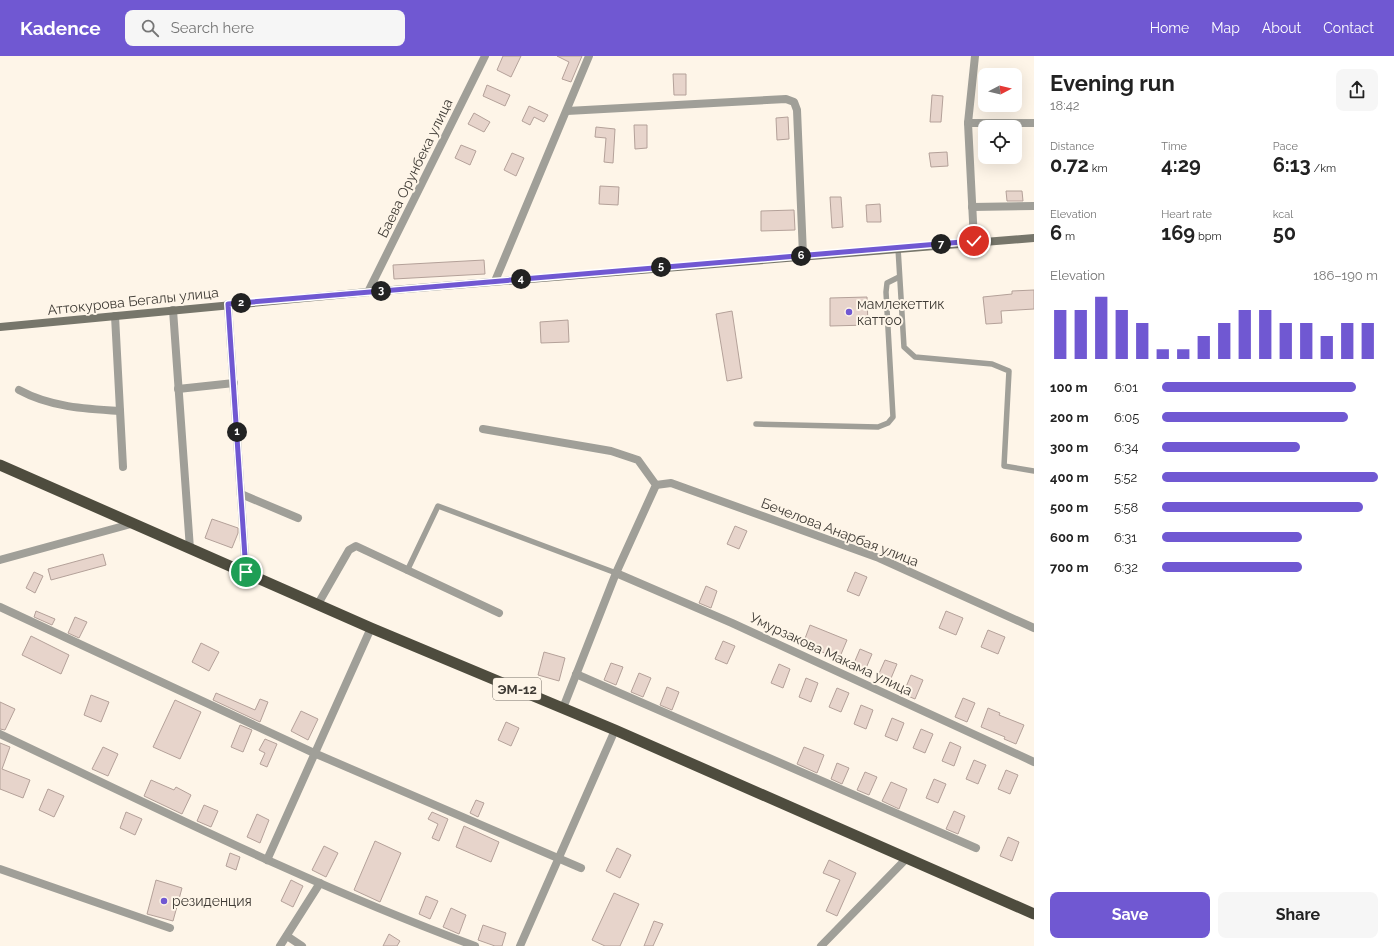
<!DOCTYPE html>
<html lang="en">
<head>
<meta charset="utf-8">
<style>
	body { margin:0; font-family:Raleway,sans-serif; background:#f6f6f6; color:#222; height:100vh; display:flex; flex-direction:column; font-size:15px; white-space:nowrap }
	* { box-sizing:border-box; margin:0 }
	p { font-size:13px; color:#767676 }
	.icon { flex:none; width:22px; height:22px; fill:none; stroke:currentColor; stroke-width:2; stroke-linecap:round; stroke-linejoin:round }
	.map { position:relative; flex:1; overflow:hidden }
	.panel { display:flex; flex-direction:column; background:#fff; width:360px }
	.panel>* { flex:none }
	.needle { width:26px; rotate:83deg }
	.controls { position:absolute; left:978px; top:12px; display:grid; gap:8px }
	.controls a { display:grid; place-items:center; width:44px; height:44px; border-radius:8px; background:#fff; box-shadow:0 4px 16px #0002; font-size:20px }
	.pin { position:absolute; display:grid; place-items:center; width:34px; height:34px; color:#fff; margin:-17px; border:2px solid #fff; border-radius:50%; box-shadow:0 1px 4px #0007 }
	.km { position:absolute; width:20px; height:20px; margin:-10px; border-radius:50%; background:#222; color:#fff; font-size:11px; line-height:20px; text-align:center }
	.round { display:grid; place-items:center; flex:none; width:42px; height:42px; border-radius:8px; background:#f6f6f6 }
	.head { display:flex; align-items:center; justify-content:space-between; height:68px; padding:0 16px }
	h1 { font-size:22px; font-weight:700; line-height:30px }
	.figures { display:grid; grid-template-columns:repeat(3,1fr); gap:6px; height:68px; padding:4px 16px }
	.figures div { display:grid; align-content:center }
	.figures b { font-size:20px; font-weight:700 }
	.figures small { font-size:11px; font-weight:400 }
	.figures p { font-size:11px }
	.chart { height:112px; padding:8px 16px }
	.chart p { display:flex; justify-content:space-between }
	.chart svg { width:100%; height:72px; margin-top:4px; stroke:#7058d2; stroke-width:6 }
	.action { display:flex; gap:8px; margin-top:auto; padding:8px 16px }
	.action a { flex:1; height:46px; border-radius:8px; background:#7058d2; color:#fff; font-size:16px; font-weight:700; line-height:46px; text-align:center }
	.action a+a { background:#f6f6f6; color:#222 }
	ul { padding:0 16px; list-style:none; font-size:13px }
	li { display:grid; grid-template-columns:64px 48px 1fr; align-items:center; height:30px }
	li i { height:10px; border-radius:5px; background:#7058d2 }
	header { display:flex; align-items:center; gap:24px; box-sizing:border-box; height:56px; padding:0 20px; background:#7058d2; color:#fff }
	header strong { font-size:19px }
	nav { display:flex; gap:22px; margin-inline-start:auto; font-size:14px }
	.search { width:280px; height:36px; background:#f6f6f6; display:flex; align-items:center; gap:10px; box-sizing:border-box; padding:0 14px; border-radius:8px; color:#767676; font-size:15px }
	main { display:flex; flex:1; min-height:0 }
	.map>svg:first-child { display:block }
	.building { fill:#e7d4cb; stroke:#b4a199 }
	.lines { fill:none; stroke-linecap:round; stroke-linejoin:round }
	.service { stroke:#a09f98; stroke-width:5.5 }
	.minor { stroke:#a09f98; stroke-width:8 }
	.secondary { stroke:#77766b; stroke-width:8 }
	.trunk { stroke:#4e4c3e; stroke-width:11 }
	.route-casing { stroke:#fff; stroke-width:8 }
	.route { stroke:#7058d2; stroke-width:5 }
	.poi-dot { fill:#7058d2; stroke:#fef5e8; stroke-width:1.5 }
	.labels { text-anchor:middle; dominant-baseline:central; stroke-width:4; stroke-linejoin:round; paint-order:stroke }
	.shield { fill:#fef5e8; stroke:#78736b; stroke-width:1 }
	.shield-label { font-size:13px; font-weight:bold; fill:#3f3b35 }
	.street-label { font-size:14px; fill:#3f3b35; stroke:#fef5e8 }
	.poi-label { font-size:14px; fill:#3f3b35; stroke:#fef5e8; text-anchor:start }
</style>
</head>
<body>
<header>
<strong>Kadence</strong>
<div class="search"><svg class="icon" aria-label="search" viewBox="0 0 24 24"><circle cx="10" cy="10" r="6"/><path d="M15 15l6 6"/></svg>Search here</div>
<nav><a>Home</a><a>Map</a><a>About</a><a>Contact</a></nav>
</header>
<main>
<div class="map">
<svg width="1034" height="890" viewBox="0 0 1034 890">
	<rect width="100%" height="100%" fill="#fef5e8"/>
	<!-- building -->
	<g class="building">
		<polygon points="503,0 521,0 511,21 497,14"/>
		<polygon points="557,0 582,0 571,26 562,23 569,6"/>
		<polygon points="673,18 686,18 686,39 674,39"/>
		<polygon points="487,29 510,39 505,50 483,40"/>
		<polygon points="932,39 943,40 941,66 930,66"/>
		<polygon points="529,50 548,59 544,66 534,61 530,69 522,65"/>
		<polygon points="474,57 490,66 484,76 468,68"/>
		<polygon points="788,61 789,83 777,84 776,62"/>
		<polygon points="634,69 647,69 647,92 635,93"/>
		<polygon points="596,71 615,73 613,107 604,106 606,82 595,81"/>
		<polygon points="461,89 476,95 470,109 455,102"/>
		<polygon points="947,96 948,110 931,111 929,97"/>
		<polygon points="512,97 524,102 516,120 504,114"/>
		<polygon points="600,130 619,131 618,149 599,148"/>
		<polygon points="1006,135 1022,135 1023,145 1007,145"/>
		<polygon points="830,141 841,141 843,171 832,172"/>
		<polygon points="880,148 881,166 867,166 866,149"/>
		<polygon points="794,154 795,174 761,175 761,155"/>
		<polygon points="484,204 485,218 394,223 393,209"/>
		<polygon points="1034,234 1034,253 1001,255 1002,267 986,268 983,241 1012,238 1012,235"/>
		<polygon points="867,241 868,269 830,270 830,242"/>
		<polygon points="732,255 742,322 727,325 716,258"/>
		<polygon points="568,264 569,286 541,287 540,266"/>
		<polygon points="212,463 238,472 238,477 232,492 205,482"/>
		<polygon points="735,470 747,475 739,493 727,488"/>
		<polygon points="103,498 106,509 51,524 48,513"/>
		<polygon points="34,516 43,520 35,537 26,532"/>
		<polygon points="855,516 867,521 859,540 847,535"/>
		<polygon points="706,530 717,535 711,552 699,547"/>
		<polygon points="36,555 55,563 52,569 34,561"/>
		<polygon points="946,555 963,562 956,579 939,572"/>
		<polygon points="75,561 87,566 79,582 68,577"/>
		<polygon points="810,569 847,584 839,603 803,588"/>
		<polygon points="988,574 1005,581 998,598 981,591"/>
		<polygon points="31,580 69,599 61,618 22,599"/>
		<polygon points="723,585 735,590 727,608 715,603"/>
		<polygon points="201,587 219,596 209,615 192,606"/>
		<polygon points="860,593 872,598 864,617 852,612"/>
		<polygon points="544,596 565,602 559,625 538,619"/>
		<polygon points="885,604 897,608 889,627 877,622"/>
		<polygon points="611,607 623,611 616,629 604,624"/>
		<polygon points="779,608 790,613 783,632 771,627"/>
		<polygon points="639,617 651,622 643,641 631,636"/>
		<polygon points="911,619 923,624 915,643 903,638"/>
		<polygon points="806,622 818,627 811,646 799,641"/>
		<polygon points="667,631 679,636 672,654 660,649"/>
		<polygon points="837,632 849,637 841,656 829,651"/>
		<polygon points="216,637 255,654 260,643 268,646 260,666 213,644"/>
		<polygon points="91,639 109,646 101,666 84,659"/>
		<polygon points="963,642 975,647 967,666 955,661"/>
		<polygon points="175,644 201,656 180,703 153,691"/>
		<polygon points="0,646 15,653 5,674 0,673"/>
		<polygon points="861,649 873,654 866,673 854,668"/>
		<polygon points="988,652 1000,657 999,659 1024,669 1016,688 1004,683 1005,681 981,671"/>
		<polygon points="301,655 318,663 308,684 291,675"/>
		<polygon points="892,662 904,667 897,685 885,680"/>
		<polygon points="506,666 519,672 511,690 498,684"/>
		<polygon points="240,669 252,674 243,696 231,691"/>
		<polygon points="921,673 933,678 925,697 913,692"/>
		<polygon points="265,683 277,688 267,711 260,708 265,697 259,694"/>
		<polygon points="950,686 961,691 954,710 942,705"/>
		<polygon points="0,687 10,691 2,713 30,724 23,742 0,733"/>
		<polygon points="103,691 118,698 108,720 92,713"/>
		<polygon points="804,691 824,699 817,717 797,708"/>
		<polygon points="974,704 986,709 978,728 966,723"/>
		<polygon points="837,707 849,712 842,728 831,723"/>
		<polygon points="1006,714 1018,719 1010,738 998,733"/>
		<polygon points="865,716 877,721 869,739 857,734"/>
		<polygon points="934,723 946,728 938,747 926,742"/>
		<polygon points="151,724 174,734 176,731 191,739 182,758 144,740"/>
		<polygon points="891,726 907,733 899,753 882,745"/>
		<polygon points="48,733 64,740 54,761 39,754"/>
		<polygon points="476,744 484,747 478,761 470,757"/>
		<polygon points="204,749 218,755 211,771 197,765"/>
		<polygon points="954,755 965,760 958,778 946,773"/>
		<polygon points="126,756 142,763 135,779 120,772"/>
		<polygon points="432,756 448,763 439,785 432,782 438,768 428,763"/>
		<polygon points="257,758 269,764 260,787 247,781"/>
		<polygon points="464,770 499,786 491,806 456,791"/>
		<polygon points="1008,781 1019,786 1012,805 1000,800"/>
		<polygon points="375,785 401,797 380,846 354,834"/>
		<polygon points="324,790 338,797 326,821 312,814"/>
		<polygon points="617,792 631,799 620,822 606,815"/>
		<polygon points="230,797 240,801 236,814 226,810"/>
		<polygon points="829,804 856,817 837,860 826,855 840,824 823,817"/>
		<polygon points="156,824 182,832 173,865 147,858"/>
		<polygon points="291,824 303,830 293,851 281,845"/>
		<polygon points="614,837 639,848 620,890 605,890 592,884"/>
		<polygon points="426,840 438,845 430,863 419,858"/>
		<polygon points="451,852 466,859 459,878 443,871"/>
		<polygon points="654,865 663,868 653,890 644,890"/>
		<polygon points="483,869 506,877 502,890 495,890 478,884"/>
		<polygon points="389,878 400,885 397,890 383,890"/>
	</g>
	<g class="lines">
		<!-- service -->
		<g class="service">
			<polyline points="898,192 904,291 915,301 992,308 1009,315 1004,410 1034,415"/>
			<polyline points="756,368 878,371 888,367 893,361 886,236 887,227 899,221"/>
			<polyline points="407,515 438,450 616,517"/>
		</g>
		<!-- minor -->
		<g class="minor">
			<polyline points="567,55 786,43 794,46 797,54 803,199"/>
			<polyline points="968,67 1034,67"/>
			<polyline points="972,151 1034,150"/>
			<polyline points="974,185 968,67 975,0"/>
			<polyline points="495,225 589,0"/>
			<polyline points="368,236 485,0"/>
			<polyline points="228,248 246,516"/>
			<polyline points="173,254 190,493"/>
			<polyline points="115,260 123,411"/>
			<polyline points="178,333 234,327"/>
			<path d="M19 334C50 351 85 353 120 355"/>
			<polyline points="483,373 611,395 638,404 656,429 616,517 563,652"/>
			<polyline points="656,429 671,427 879,502 1034,572"/>
			<polyline points="241,438 298,462"/>
			<polyline points="0,504 131,468"/>
			<polyline points="616,517 732,567 1034,706"/>
			<polyline points="318,548 349,494 356,490 499,557"/>
			<polyline points="0,551 314,697 581,812"/>
			<polyline points="576,618 976,792"/>
			<path d="M0 678C157 752 312 830 475 890"/>
			<polyline points="267,804 371,572"/>
			<polyline points="0,813 170,872"/>
			<polyline points="287,880 302,890"/>
			<polyline points="280,890 320,827"/>
			<polyline points="520,890 615,674"/>
			<polyline points="821,890 906,803"/>
		</g>
		<!-- secondary -->
		<polyline class="secondary" points="0,271 368,236 1034,182"/>
		<!-- trunk -->
		<polyline class="trunk" points="0,409 371,572 615,674 1034,858"/>
	</g>
	<g class="lines">
		<!-- route casing -->
		<g class="route-casing">
			<polyline id="route" points="246,516 228,248 974,185"/>
		</g>
		<!-- route -->
		<use href="#route" class="route"/>
	</g>
	<!-- markers -->
	<g class="poi-dot">
		<circle cx="849" cy="256" r="4"/>
		<circle cx="164" cy="845" r="4"/>
	</g>
	<g class="labels">
		<!-- shield labels -->
		<rect class="shield" x="493" y="622" width="48" height="22" rx="3"/>
		<g class="shield-label">
			<text x="517" y="633">ЭМ-12</text>
		</g>
		<!-- street labels -->
		<g class="street-label">
			<text transform="translate(415 112) rotate(-64)">Баева Орунбека улица</text>
			<text transform="translate(133 245) rotate(-6)">Аттокурова Бегалы улица</text>
			<text transform="translate(840 476) rotate(21)">Бечелова Анарбая улица</text>
			<text transform="translate(831 598) rotate(25)">Умурзакова Макама улица</text>
		</g>
		<!-- poi labels -->
		<g class="poi-label">
			<text x="857" y="248">мамлекеттик<tspan x="857" dy="16">каттоо</tspan></text>
			<text x="172" y="845">резиденция</text>
		</g>
	</g>
</svg>
<div class="controls">
<a><svg class="needle" viewBox="-14 -14 28 28"><path d="M0-13l5 13h-10z" fill="#e53935"/><path d="M0 13l5-13h-10z" fill="#767676"/></svg></a>
<a><svg class="icon" aria-label="locate" viewBox="0 0 24 24"><circle cx="12" cy="12" r="6"/><path d="M12 2v4M12 18v4M2 12h4M18 12h4"/></svg></a>
</div>
<div class="pin" style="left:246px;top:516px;background:#1e9e55"><svg class="icon" aria-label="arrive" viewBox="0 0 24 24"><path d="M6 21V4h12l-3 4 3 4H6"/></svg></div>
<div class="pin" style="left:974px;top:185px;background:#d93025"><svg class="icon" aria-label="check" viewBox="0 0 24 24"><path d="M5 12l5 5 9-10"/></svg></div>
<b class="km" style="left:237px;top:376px">1</b>
<b class="km" style="left:241px;top:247px">2</b>
<b class="km" style="left:381px;top:235px">3</b>
<b class="km" style="left:521px;top:223px">4</b>
<b class="km" style="left:661px;top:211px">5</b>
<b class="km" style="left:801px;top:200px">6</b>
<b class="km" style="left:941px;top:188px">7</b>
</div>
<section class="panel">
<div class="head"><div><h1>Evening run</h1><p>18:42</p></div><a class="round"><svg class="icon" aria-label="share" viewBox="0 0 24 24"><path d="M12 15V3M7 8l5-5 5 5M5 13v7h14v-7"/></svg></a></div>
<div class="figures">
<div><p>Distance</p><b>0.72<small> km</small></b></div>
<div><p>Time</p><b>4:29</b></div>
<div><p>Pace</p><b>6:13<small> /km</small></b></div>
</div>
<div class="figures">
<div><p>Elevation</p><b>6<small> m</small></b></div>
<div><p>Heart rate</p><b>169<small> bpm</small></b></div>
<div><p>kcal</p><b>50</b></div>
</div>
<div class="chart"><p><span>Elevation</span>186–190 m</p>
<svg viewBox="0 0 160 44" preserveAspectRatio="none"><path d="M5 44V14M15 44V14M25 44V6M35 44V14M45 44V22M55 44V38M65 44V38M75 44V30M85 44V22M95 44V14M105 44V14M115 44V22M125 44V22M135 44V30M145 44V22M155 44V22"/></svg>
</div>
<ul>
<li><b>100 m</b>6:01<i style="width:90%"></i></li>
<li><b>200 m</b>6:05<i style="width:86%"></i></li>
<li><b>300 m</b>6:34<i style="width:64%"></i></li>
<li><b>400 m</b>5:52<i style="width:100%"></i></li>
<li><b>500 m</b>5:58<i style="width:93%"></i></li>
<li><b>600 m</b>6:31<i style="width:65%"></i></li>
<li><b>700 m</b>6:32<i style="width:65%"></i></li>
</ul>
<div class="action"><a>Save</a><a>Share</a></div>
</section>
</main>
</body>
</html>
